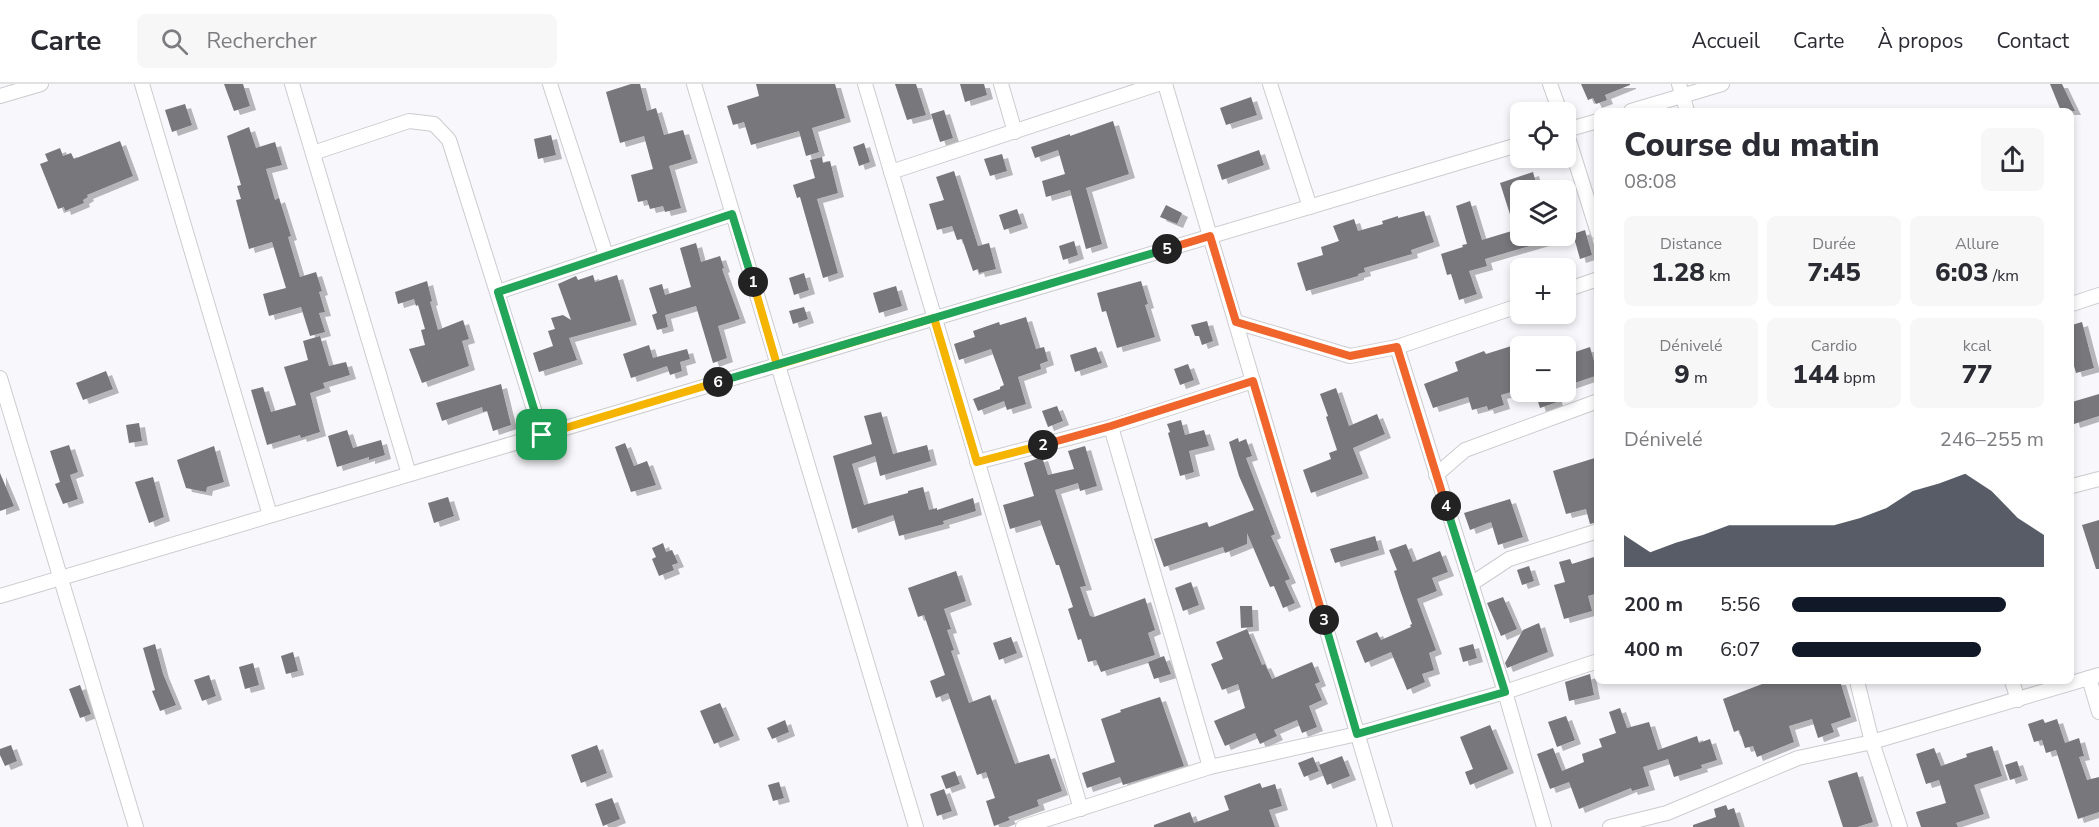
<!DOCTYPE html>
<html lang="fr">
<head>
<meta charset="utf-8">
<style>
	body { margin:0; font-family:"Nunito Sans",sans-serif; background:#f7f7f7; color:#2b2b33; height:100vh; display:flex; flex-direction:column; font-size:22px; white-space:nowrap }
	* { box-sizing:border-box; margin:0 }
	p { font-size:20px; color:#7c7c81 }
	.icon { flex:none; width:33px; height:33px; fill:none; stroke:currentColor; stroke-width:2; stroke-linecap:round; stroke-linejoin:round }
	.map { position:relative; flex:1; overflow:hidden }
	.sheet { position:absolute; left:1594px; top:24px; width:480px; height:576px; display:flex; flex-direction:column; background:#fff; border-radius:9px; box-shadow:0 3px 9px #0003 }
	.sheet>* { flex:none }
	.buttons { position:absolute; left:1510px; top:18px; display:grid; gap:12px }
	.buttons a { display:grid; place-items:center; width:66px; height:66px; border-radius:9px; background:#fff; box-shadow:0 3px 9px #0003; font-size:30px }
	.pin { position:absolute; display:grid; place-items:center; width:51px; height:51px; color:#fff; margin:-26px; border-radius:12px; box-shadow:0 3px 9px #0006 }
	.km { position:absolute; width:30px; height:30px; margin:-15px; border-radius:50%; background:#222; color:#fff; font-size:16px; line-height:30px; text-align:center }
	.round { display:grid; place-items:center; flex:none; width:63px; height:63px; border-radius:9px; background:#f7f7f7 }
	.head { display:flex; align-items:center; justify-content:space-between; height:102px; padding:0 30px }
	h1 { font-size:33px; font-weight:800; line-height:45px }
	.metrics { display:grid; grid-template-columns:repeat(3,1fr); gap:9px; height:102px; padding:6px 30px }
	.metrics div { display:grid; align-content:center; border-radius:9px; background:#f7f7f7; text-align:center }
	.metrics b { font-size:26px; font-weight:800 }
	.metrics small { font-size:16px; font-weight:400 }
	.metrics p { font-size:16px }
	.chart { height:168px; padding:12px 30px }
	.chart p { display:flex; justify-content:space-between }
	.chart svg { width:100%; height:108px; margin-top:6px; fill:#111827; opacity:.7 }
	ul { padding:0 30px; list-style:none; font-size:20px }
	li { display:grid; grid-template-columns:96px 72px 1fr; align-items:center; height:45px }
	li i { height:15px; border-radius:8px; background:#111827 }
	header { display:flex; align-items:center; gap:36px; box-sizing:border-box; height:84px; padding:0 30px; background:#fff; border-bottom:2px solid #e1e1e2 }
	header strong { font-size:28px }
	nav { display:flex; gap:33px; margin-inline-start:auto; font-size:21px }
	.search { width:420px; height:54px; background:#f7f7f7; display:flex; align-items:center; gap:15px; box-sizing:border-box; padding:0 21px; border-radius:9px; color:#7c7c81; font-size:22px }
	.map>svg:first-child { display:block }
	.building { fill:#77777b; filter:url(#shadow) }
	.lines { fill:none; stroke-linecap:round; stroke-linejoin:round }
	.street-casing { stroke:#ccccd0; stroke-width:16 }
	.street { stroke:#fff; stroke-width:14 }
	.split-1-casing { stroke:#fff; stroke-width:12 }
	.split-2-casing { stroke:#fff; stroke-width:12 }
	.split-3-casing { stroke:#fff; stroke-width:12 }
	.split-4-casing { stroke:#fff; stroke-width:12 }
	.split-5-casing { stroke:#fff; stroke-width:12 }
	.split-6-casing { stroke:#fff; stroke-width:12 }
	.split-7-casing { stroke:#fff; stroke-width:12 }
	.split-1 { stroke:#22a559; stroke-width:8 }
	.split-2 { stroke:#f5b400; stroke-width:8 }
	.split-3 { stroke:#f0652b; stroke-width:8 }
	.split-4 { stroke:#22a559; stroke-width:8 }
	.split-5 { stroke:#f0652b; stroke-width:8 }
	.split-6 { stroke:#22a559; stroke-width:8 }
	.split-7 { stroke:#f5b400; stroke-width:8 }
</style>
</head>
<body>
<header>
<strong>Carte</strong>
<div class="search"><svg class="icon" aria-label="search" viewBox="0 0 24 24"><circle cx="10" cy="10" r="6"/><path d="M15 15l6 6"/></svg>Rechercher</div>
<nav><a>Accueil</a><a>Carte</a><a>À propos</a><a>Contact</a></nav>
</header>
<div class="map">
<svg width="2099" height="743" viewBox="0 0 2099 743">
	<defs>
		<filter id="shadow"><feDropShadow dx="6" dy="4" stdDeviation="0" flood-color="#0004"/></filter>
	</defs>
	<rect width="100%" height="100%" fill="#f8f8fc"/>
	<!-- building -->
	<g class="building">
		<polygon points="224,0 243,0 250,22 234,27"/>
		<polygon points="631,0 640,0 647,27 656,24 664,51 683,46 692,75 669,82 681,124 665,128 663,122 650,125 647,116 638,118 631,91 653,85 644,52 620,59 606,8"/>
		<polygon points="756,0 835,0 845,34 812,44 819,68 806,72 799,47 751,61 744,38 733,41 727,22 759,12"/>
		<polygon points="895,0 916,0 926,31 907,36"/>
		<polygon points="960,0 984,0 987,11 965,18"/>
		<polygon points="1581,0 1630,0 1630,1 1605,11 1607,16 1596,20 1593,14 1588,16"/>
		<polygon points="2050,0 2062,0 2075,27 2061,27"/>
		<polygon points="1251,13 1257,31 1226,41 1220,24"/>
		<polygon points="185,20 192,41 172,48 165,26"/>
		<polygon points="944,26 953,54 940,58 931,30"/>
		<polygon points="1113,37 1129,90 1086,104 1102,160 1086,165 1070,106 1046,113 1042,97 1065,90 1058,66 1035,74 1031,63 1070,50 1070,52"/>
		<polygon points="249,43 256,64 275,58 282,81 266,85 275,116 279,114 291,152 288,153 300,193 316,188 322,207 319,208 325,228 319,229 325,248 310,252 301,223 269,232 263,210 286,204 272,158 249,165 236,116 241,115 237,102 241,101 227,52"/>
		<polygon points="551,51 556,71 538,75 534,55"/>
		<polygon points="120,57 133,92 87,111 88,113 83,116 84,119 65,127 64,123 58,125 40,80 48,77 45,70 60,64 63,72 71,69 74,75"/>
		<polygon points="864,59 870,78 859,82 853,63"/>
		<polygon points="1259,66 1264,81 1222,96 1217,81"/>
		<polygon points="1002,70 1007,87 990,92 984,75"/>
		<polygon points="822,73 823,79 830,77 838,109 817,115 838,189 823,194 800,113 797,114 793,101 815,94 810,76"/>
		<polygon points="954,87 978,162 989,159 996,185 979,189 978,185 973,187 962,155 957,156 952,142 937,146 929,120 944,116 936,93"/>
		<polygon points="1533,88 1538,106 1521,106 1521,152 1556,152 1557,154 1485,175 1487,182 1469,187 1477,210 1459,216 1451,190 1447,191 1441,170 1463,163 1462,161 1467,160 1456,122 1470,117 1482,156 1515,146 1500,99"/>
		<polygon points="1166,121 1182,129 1177,140 1160,133"/>
		<polygon points="1017,125 1022,140 1004,146 999,131"/>
		<polygon points="1424,127 1434,158 1411,166 1412,170 1364,184 1365,188 1358,190 1358,192 1306,207 1297,179 1323,171 1321,163 1339,157 1333,142 1354,135 1358,147 1383,140 1382,137 1398,132 1398,134"/>
		<polygon points="1585,146 1592,171 1580,175 1573,150"/>
		<polygon points="1074,157 1078,171 1063,176 1059,162"/>
		<polygon points="696,159 701,178 720,172 724,184 722,185 740,235 718,242 727,274 713,279 696,222 665,231 668,243 657,246 652,231 657,229 649,204 662,200 665,211 691,203 680,164"/>
		<polygon points="804,189 809,206 794,211 789,194"/>
		<polygon points="593,191 595,198 617,191 631,237 569,254 577,276 539,288 533,269 553,262 548,247 555,245 551,234 563,231 571,236 558,200 576,192 578,196"/>
		<polygon points="427,197 432,217 430,218 438,246 463,236 469,255 462,257 469,282 422,299 409,265 425,261 421,246 425,245 418,221 416,222 414,215 398,220 395,208"/>
		<polygon points="1141,197 1148,220 1145,221 1155,253 1117,264 1106,227 1102,228 1097,209"/>
		<polygon points="896,202 902,222 879,229 873,209"/>
		<polygon points="804,223 808,235 793,240 789,227"/>
		<polygon points="1026,233 1036,265 1044,263 1048,277 1040,280 1041,285 1018,293 1026,320 1007,326 1004,317 978,327 973,315 1000,305 1000,303 1004,301 991,265 959,276 954,260 975,253 973,247 999,238 1000,241"/>
		<polygon points="1207,237 1213,257 1202,261 1199,252 1195,252 1191,241"/>
		<polygon points="2082,238 2094,284 2076,289 2072,275 2072,241"/>
		<polygon points="320,252 329,282 346,278 350,291 323,299 325,304 310,309 320,348 301,354 300,351 267,361 251,306 263,303 271,328 296,321 284,283 308,276 303,257"/>
		<polygon points="1521,259 1521,305 1501,311 1504,321 1488,326 1487,322 1472,326 1468,313 1433,324 1424,300 1458,287 1455,278 1484,267 1486,270"/>
		<polygon points="649,261 653,274 687,265 690,275 680,278 682,287 670,291 667,282 631,294 623,270"/>
		<polygon points="1096,263 1102,279 1075,288 1070,271"/>
		<polygon points="1590,263 1598,291 1566,302 1566,271"/>
		<polygon points="1188,280 1194,296 1180,301 1174,285"/>
		<polygon points="106,287 113,305 83,316 76,299"/>
		<polygon points="501,300 511,341 493,347 487,327 483,328 482,323 442,337 436,319"/>
		<polygon points="1336,304 1349,342 1377,330 1385,350 1353,364 1363,390 1311,409 1303,386 1331,375 1329,369 1337,366 1326,333 1328,332 1320,310"/>
		<polygon points="1549,308 1554,308 1557,318 1540,324 1536,311"/>
		<polygon points="2099,310 2099,332 2074,340 2072,331 2072,318"/>
		<polygon points="1057,322 1063,337 1048,343 1042,327"/>
		<polygon points="881,328 893,370 927,361 931,377 880,392 875,372 852,380 864,421 908,409 908,407 923,403 929,426 937,424 937,426 973,414 976,427 943,437 944,440 899,452 893,431 852,445 833,372 872,360 864,332"/>
		<polygon points="1181,336 1185,351 1204,346 1209,362 1189,367 1194,388 1180,392 1168,349 1170,348 1167,340"/>
		<polygon points="139,339 142,357 129,359 126,341"/>
		<polygon points="347,346 353,364 381,356 385,371 369,376 369,373 337,383 328,352"/>
		<polygon points="1238,354 1239,358 1246,355 1252,372 1246,374 1275,450 1271,452 1290,495 1285,497 1295,519 1283,524 1274,502 1270,503 1247,449 1247,460 1225,469 1223,463 1164,483 1154,455 1207,438 1209,443 1254,426 1239,392 1229,358"/>
		<polygon points="625,359 634,382 647,377 656,401 631,408 615,363"/>
		<polygon points="69,361 78,388 70,391 78,415 63,420 55,400 60,398 50,367"/>
		<polygon points="214,362 224,398 207,403 206,408 186,404 177,376"/>
		<polygon points="1085,362 1097,402 1080,407 1078,399 1055,406 1086,502 1080,503 1090,532 1094,533 1145,514 1155,546 1148,549 1155,571 1101,588 1096,576 1088,578 1081,555 1078,556 1068,525 1073,523 1059,481 1056,481 1040,436 1010,445 1003,421 1034,412 1024,379 1042,373 1048,391 1074,385 1068,367"/>
		<polygon points="1598,373 1598,438 1590,440 1586,425 1566,430 1553,387"/>
		<polygon points="0,389 14,422 0,427"/>
		<polygon points="153,393 164,433 149,439 135,398"/>
		<polygon points="448,413 454,432 434,439 428,419"/>
		<polygon points="1510,415 1523,453 1498,461 1491,438 1470,446 1464,429"/>
		<polygon points="2099,436 2099,485 2096,485 2082,441"/>
		<polygon points="1375,452 1379,466 1335,479 1330,465"/>
		<polygon points="663,459 666,468 672,466 678,479 672,481 674,486 659,492 652,475 656,473 652,464"/>
		<polygon points="1406,460 1413,478 1440,467 1448,488 1432,494 1437,507 1417,515 1436,566 1429,569 1434,586 1422,590 1425,598 1407,606 1391,568 1365,579 1356,557 1377,548 1381,556 1411,543 1410,541 1412,540 1400,506 1394,487 1397,486 1389,466"/>
		<polygon points="1594,473 1598,485 1598,509 1588,512 1592,527 1564,535 1554,501 1565,498 1559,478 1570,475 1572,480"/>
		<polygon points="1529,482 1534,497 1522,501 1517,486"/>
		<polygon points="956,487 966,517 944,525 951,545 947,546 954,566 951,567 969,619 990,611 1015,680 1049,670 1062,707 1037,716 1039,722 1008,733 1010,736 994,742 986,717 995,714 986,688 977,691 948,609 936,614 930,597 945,591 924,531 918,533 908,504"/>
		<polygon points="1191,498 1199,521 1183,527 1175,504"/>
		<polygon points="1503,513 1517,545 1501,552 1487,519"/>
		<polygon points="1240,522 1252,522 1253,543 1241,544"/>
		<polygon points="1539,539 1548,568 1507,584 1505,579 1523,546"/>
		<polygon points="1247,545 1262,581 1265,580 1272,595 1312,578 1320,598 1315,600 1322,616 1309,622 1317,643 1302,649 1297,636 1274,646 1277,652 1260,660 1255,649 1225,662 1214,637 1245,624 1238,600 1222,606 1211,580 1223,575 1216,558"/>
		<polygon points="1011,553 1017,569 999,576 993,559"/>
		<polygon points="155,560 163,590 176,621 160,627 152,607 155,606 143,564"/>
		<polygon points="1473,560 1477,574 1463,578 1459,564"/>
		<polygon points="293,568 298,587 286,590 281,572"/>
		<polygon points="1164,572 1171,590 1154,595 1148,578"/>
		<polygon points="253,579 259,601 245,605 239,583"/>
		<polygon points="1590,590 1594,611 1569,617 1565,598"/>
		<polygon points="209,591 216,612 202,617 194,596"/>
		<polygon points="1770,597 1840,597 1851,633 1831,640 1834,648 1818,654 1812,635 1789,642 1794,658 1757,673 1753,662 1745,664 1739,646 1734,648 1723,615"/>
		<polygon points="80,601 91,630 80,634 69,605"/>
		<polygon points="1160,613 1184,682 1123,701 1120,693 1087,704 1082,689 1115,678 1101,635 1121,628 1120,626"/>
		<polygon points="720,619 734,652 714,660 700,627"/>
		<polygon points="1620,624 1627,644 1649,638 1658,666 1697,652 1699,659 1710,655 1717,676 1701,681 1702,684 1674,693 1668,675 1643,683 1649,702 1632,707 1631,704 1579,725 1569,698 1550,705 1537,670 1553,664 1562,687 1584,678 1582,670 1602,663 1599,655 1616,649 1609,628"/>
		<polygon points="1566,632 1575,656 1557,663 1548,638"/>
		<polygon points="2043,635 2045,639 2057,635 2065,659 2079,654 2084,672 2079,673 2087,696 2099,693 2099,728 2078,735 2056,666 2046,669 2042,656 2034,658 2028,640"/>
		<polygon points="785,636 789,648 772,655 767,644"/>
		<polygon points="1490,641 1508,685 1470,701 1465,688 1473,685 1460,653"/>
		<polygon points="11,661 17,677 5,682 0,671 0,665"/>
		<polygon points="597,661 607,689 581,699 571,671"/>
		<polygon points="1992,662 2002,692 1974,701 1984,730 1956,739 1958,743 1921,743 1916,728 1946,719 1939,696 1926,700 1916,670 1934,664 1941,682 1967,673 1966,670"/>
		<polygon points="1342,672 1350,692 1327,701 1319,681"/>
		<polygon points="1313,673 1319,687 1304,693 1298,679"/>
		<polygon points="2017,677 2022,692 2010,696 2005,681"/>
		<polygon points="955,687 960,700 946,705 941,692"/>
		<polygon points="1857,688 1873,738 1857,743 1843,743 1828,697"/>
		<polygon points="779,698 784,714 773,717 768,701"/>
		<polygon points="1260,699 1262,704 1275,700 1282,722 1269,726 1275,743 1154,743 1154,741 1190,728 1194,739 1229,726 1224,712"/>
		<polygon points="944,705 952,727 937,732 930,710"/>
		<polygon points="612,714 620,735 603,742 595,720"/>
		<polygon points="1726,721 1728,726 1734,724 1740,743 1693,743 1693,741 1716,733 1714,725"/>
	</g>
	<g class="lines">
		<!-- street casing -->
		<g class="street-casing">
			<g id="street">
				<polyline points="142,0 270,431"/>
				<polyline points="292,0 409,390"/>
				<polyline points="550,0 606,171"/>
				<polyline points="694,0 916,743"/>
				<polyline points="865,0 1081,725"/>
				<polyline points="1001,0 1015,48"/>
				<polyline points="1165,0 1385,743"/>
				<polyline points="1270,0 1310,123"/>
				<polyline points="1550,0 1560,28"/>
				<polyline points="1679,0 1687,27"/>
				<polyline points="0,12 41,0"/>
				<polyline points="1631,27 1722,0"/>
				<polyline points="1566,46 1598,37"/>
				<polyline points="1566,47 1598,149"/>
				<polyline points="313,69 409,37 434,40 449,56 542,351"/>
				<polyline points="891,88 1158,0"/>
				<polyline points="1566,206 1598,195"/>
				<polyline points="498,208 732,130"/>
				<polyline points="2072,220 2099,211"/>
				<polyline points="1236,238 1350,272 1397,263 1521,221"/>
				<polyline points="1397,263 1505,608 1544,743"/>
				<polyline points="0,294 136,743"/>
				<polyline points="1111,343 1210,683"/>
				<polyline points="977,378 1111,343 1253,297"/>
				<polyline points="1436,391 1465,366 1598,317"/>
				<polyline points="2072,402 2099,395"/>
				<polyline points="1471,500 1509,475 1598,447"/>
				<polyline points="0,512 1521,60"/>
				<polyline points="2089,594 2099,628"/>
				<polyline points="1857,597 1872,658 1900,743"/>
				<polyline points="2012,597 2018,616"/>
				<polyline points="1023,743 1210,683 1357,650 1505,608 1598,577"/>
				<polyline points="1610,743 1667,729 1798,674 1872,658 2099,591"/>
			</g>
		</g>
		<!-- street -->
		<use href="#street" class="street"/>
	</g>
	<g class="lines">
		<!-- split-1 casing -->
		<g class="split-1-casing">
			<polyline id="split-1" points="542,351 498,208 732,130 753,198"/>
		</g>
		<!-- split-2 casing -->
		<g class="split-2-casing">
			<polyline id="split-2" points="753,198 777,281 934,234 977,378 1043,361"/>
		</g>
		<!-- split-3 casing -->
		<g class="split-3-casing">
			<polyline id="split-3" points="1043,361 1111,342 1253,297 1324,536"/>
		</g>
		<!-- split-4 casing -->
		<g class="split-4-casing">
			<polyline id="split-4" points="1324,536 1357,650 1505,608 1446,422"/>
		</g>
		<!-- split-5 casing -->
		<g class="split-5-casing">
			<polyline id="split-5" points="1167,165 1210,152 1236,238 1350,272 1397,263 1446,422"/>
		</g>
		<!-- split-6 casing -->
		<g class="split-6-casing">
			<polyline id="split-6" points="718,298 1167,165"/>
		</g>
		<!-- split-7 casing -->
		<g class="split-7-casing">
			<polyline id="split-7" points="542,351 718,298"/>
		</g>
		<!-- split-1 -->
		<use href="#split-1" class="split-1"/>
		<!-- split-2 -->
		<use href="#split-2" class="split-2"/>
		<!-- split-3 -->
		<use href="#split-3" class="split-3"/>
		<!-- split-4 -->
		<use href="#split-4" class="split-4"/>
		<!-- split-5 -->
		<use href="#split-5" class="split-5"/>
		<!-- split-6 -->
		<use href="#split-6" class="split-6"/>
		<!-- split-7 -->
		<use href="#split-7" class="split-7"/>
	</g>
</svg>
<div class="buttons">
<a><svg class="icon" aria-label="locate" viewBox="0 0 24 24"><circle cx="12" cy="12" r="6"/><path d="M12 2v4M12 18v4M2 12h4M18 12h4"/></svg></a>
<a><svg class="icon" aria-label="layers" viewBox="0 0 24 24"><path d="M12 4l9 5-9 5-9-5zM3 14l9 5 9-5"/></svg></a>
<a>+</a>
<a>−</a>
</div>
<div class="pin" style="left:542px;top:351px;background:#1e9e55"><svg class="icon" aria-label="arrive" viewBox="0 0 24 24"><path d="M6 21V4h12l-3 4 3 4H6"/></svg></div>
<b class="km" style="left:753px;top:198px">1</b>
<b class="km" style="left:1043px;top:361px">2</b>
<b class="km" style="left:1324px;top:536px">3</b>
<b class="km" style="left:1446px;top:422px">4</b>
<b class="km" style="left:1167px;top:165px">5</b>
<b class="km" style="left:718px;top:298px">6</b>
<section class="sheet">
<div class="head"><div><h1>Course du matin</h1><p>08:08</p></div><a class="round"><svg class="icon" aria-label="share" viewBox="0 0 24 24"><path d="M12 15V3M7 8l5-5 5 5M5 13v7h14v-7"/></svg></a></div>
<div class="metrics">
<div><p>Distance</p><b>1.28<small> km</small></b></div>
<div><p>Durée</p><b>7:45</b></div>
<div><p>Allure</p><b>6:03<small> /km</small></b></div>
</div>
<div class="metrics">
<div><p>Dénivelé</p><b>9<small> m</small></b></div>
<div><p>Cardio</p><b>144<small> bpm</small></b></div>
<div><p>kcal</p><b>77</b></div>
</div>
<div class="chart"><p><span>Dénivelé</span>246–255 m</p>
<svg viewBox="0 0 160 44" preserveAspectRatio="none"><path d="M0 44V31L10 38L20 34L30 31L40 27L50 27L60 27L70 27L80 27L90 24L100 20L110 13L120 10L130 6L140 13L150 24L160 31V44z"/></svg>
</div>
<ul>
<li><b>200 m</b>5:56<i style="width:85%"></i></li>
<li><b>400 m</b>6:07<i style="width:75%"></i></li>
</ul>
</section>
</div>
</body>
</html>
